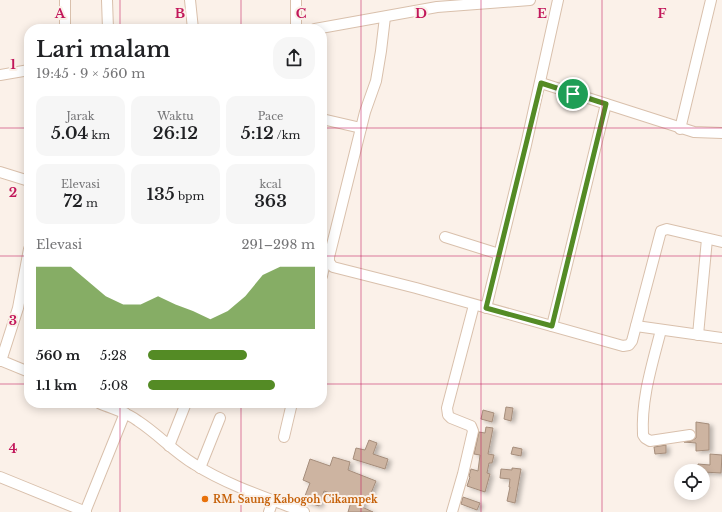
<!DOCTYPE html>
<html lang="id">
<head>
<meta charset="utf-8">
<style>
	body { margin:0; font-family:"Libre Baskerville",serif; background:#f6f6f6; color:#202124; height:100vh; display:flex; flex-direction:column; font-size:15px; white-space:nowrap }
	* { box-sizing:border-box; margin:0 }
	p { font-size:13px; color:#757577 }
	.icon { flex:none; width:22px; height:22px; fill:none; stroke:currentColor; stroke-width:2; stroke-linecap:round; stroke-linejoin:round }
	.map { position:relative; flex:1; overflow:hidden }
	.details { position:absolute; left:24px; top:24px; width:303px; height:384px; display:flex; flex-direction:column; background:#fff; border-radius:16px; box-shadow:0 2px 10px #0003 }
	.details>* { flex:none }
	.tools { position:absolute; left:674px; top:464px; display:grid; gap:8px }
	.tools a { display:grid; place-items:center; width:36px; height:36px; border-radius:50%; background:#fff; box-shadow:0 2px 10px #0003; font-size:20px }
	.pin { position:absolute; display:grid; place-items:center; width:34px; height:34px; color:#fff; margin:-17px; border:2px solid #fff; border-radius:50%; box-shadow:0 1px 4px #0007 }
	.round { display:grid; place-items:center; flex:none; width:42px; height:42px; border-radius:16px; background:#f6f6f6 }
	.headline { display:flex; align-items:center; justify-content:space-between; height:68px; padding:0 12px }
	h1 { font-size:22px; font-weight:600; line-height:30px }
	.stats { display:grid; grid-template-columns:repeat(3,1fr); gap:6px; height:68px; padding:4px 12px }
	.stats div { display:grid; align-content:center; border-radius:10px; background:#f6f6f6; text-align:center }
	.stats b { font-size:17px; font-weight:600 }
	.stats small { font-size:11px; font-weight:400 }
	.stats p { font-size:11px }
	.chart { height:112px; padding:8px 12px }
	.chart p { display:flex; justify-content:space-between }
	.chart svg { width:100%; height:72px; margin-top:4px; fill:#548b25; opacity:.7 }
	ul { padding:0 12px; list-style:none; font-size:13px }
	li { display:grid; grid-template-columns:64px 48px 1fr; align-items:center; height:30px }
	li i { height:10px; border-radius:5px; background:#548b25 }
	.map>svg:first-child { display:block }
	.building { fill:#cdb4a1; stroke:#a58d7b; filter:url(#shadow) }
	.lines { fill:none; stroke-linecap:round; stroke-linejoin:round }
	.minor-casing { stroke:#d9c0ac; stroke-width:12 }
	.minor { stroke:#fff; stroke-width:10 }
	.route-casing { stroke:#fff; stroke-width:8 }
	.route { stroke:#548b25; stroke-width:5 }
	.grid { fill:none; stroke:#c2185b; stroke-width:1; stroke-opacity:0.55 }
	.food-dot { fill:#e8710a; stroke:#fbf1e9; stroke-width:1.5 }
	.labels { text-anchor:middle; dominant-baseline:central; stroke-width:4; stroke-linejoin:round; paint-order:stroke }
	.food-label { font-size:10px; font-weight:bold; fill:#c56008; stroke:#fbf1e9; text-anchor:start }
	.grid-label { font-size:13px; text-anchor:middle; font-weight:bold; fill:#c2185b; stroke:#fbf1e9; stroke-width:4; stroke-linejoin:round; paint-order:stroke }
</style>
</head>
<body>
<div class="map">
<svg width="722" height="512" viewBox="0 0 722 512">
	<defs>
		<filter id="shadow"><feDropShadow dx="3.5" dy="2" stdDeviation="2" flood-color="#0004"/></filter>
	</defs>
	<rect width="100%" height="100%" fill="#fbf1e9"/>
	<!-- building -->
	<g class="building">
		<polygon points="506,407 513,408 511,421 504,419"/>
		<polygon points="483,410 494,413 492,422 481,419"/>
		<polygon points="696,422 709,424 709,450 696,451 696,443 684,442 691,441 696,438"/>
		<polygon points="486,427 493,428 488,454 494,455 492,463 489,463 487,473 490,474 485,492 467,486 470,477 469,476 471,469 478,471 480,455 474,454 479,432 485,433"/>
		<polygon points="369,440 377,443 373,454 388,459 385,469 353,459 356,448 365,450"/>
		<polygon points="666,445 666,453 655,454 654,447"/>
		<polygon points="513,447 522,449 521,456 511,454"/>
		<polygon points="710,454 722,455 721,473 703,472 703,471 698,471 698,464 710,465"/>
		<polygon points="333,457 350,462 348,470 376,481 369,498 365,497 362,507 373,512 348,512 351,502 344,500 345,498 324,491 319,506 303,501 310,483 303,480 310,459 330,466"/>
		<polygon points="512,468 521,469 515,503 507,501 510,487 509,487 510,479 500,478 501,469 512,470"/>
		<polygon points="463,497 480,503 477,510 461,504"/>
	</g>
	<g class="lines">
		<!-- minor casing -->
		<g class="minor-casing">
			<g id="minor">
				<polyline points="65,0 65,29"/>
				<polyline points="107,0 108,29"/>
				<polyline points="190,0 193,29"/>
				<polyline points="385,17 381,51 376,81 365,112 329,257 329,262 333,267 416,288 623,346 629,345 632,341 661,231 667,229 722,242"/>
				<polyline points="296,29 296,0"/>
				<polyline points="315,29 437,7 530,0"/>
				<polyline points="0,75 29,70"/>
				<polyline points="541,83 694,132 722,133"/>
				<polyline points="322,119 361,128"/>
				<polyline points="680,129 711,0"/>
				<polyline points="0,172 29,181"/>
				<polyline points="445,237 499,254"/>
				<polyline points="322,276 326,257"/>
				<polyline points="486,308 526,145 558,0"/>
				<polyline points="552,326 606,104"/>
				<polyline points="636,326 722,338"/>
				<path d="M661 330C652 365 641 399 643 435L645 438 650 441 690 435"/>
				<polyline points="698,335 707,239"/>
				<polyline points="0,360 29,372"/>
				<polyline points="1,361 18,308 29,249"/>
				<path d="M99 403C112 409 127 412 138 421 158 434 174 452 194 464 227 485 267 498 304 512"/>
				<polyline points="284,437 292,403"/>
				<polyline points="169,446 186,403"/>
				<polyline points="200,468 220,418"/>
				<polyline points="0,477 86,512"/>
				<polyline points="85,512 125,413"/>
				<polyline points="269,512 273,500"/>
				<polyline points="452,512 463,474 473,431 471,426 451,418 448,415 447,408 474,305"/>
			</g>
		</g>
		<!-- minor -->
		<use href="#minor" class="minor"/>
	</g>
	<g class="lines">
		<!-- route casing -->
		<g class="route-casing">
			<polygon id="route" points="541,83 606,104 552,326 486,308"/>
		</g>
		<!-- route -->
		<use href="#route" class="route"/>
	</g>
	<!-- grid -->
	<path class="grid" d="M120 0V29M241 0V29M361 0V512M481 0V512M602 0V512M0 128H29M322 128H722M0 256H29M322 256H722M0 384H29M322 384H722M120 403V512M241 403V512"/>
	<!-- markers -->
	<circle class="food-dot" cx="205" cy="499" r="4"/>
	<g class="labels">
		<!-- food labels -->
		<g class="food-label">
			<text x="213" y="499">RM. Saung Kabogoh Cikampek</text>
		</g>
	</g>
	<g class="grid-label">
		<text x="60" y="18">A</text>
		<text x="180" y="18">B</text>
		<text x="301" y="18">C</text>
		<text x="421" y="18">D</text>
		<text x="542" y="18">E</text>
		<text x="662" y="18">F</text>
		<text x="13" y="69">1</text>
		<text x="13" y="197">2</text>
		<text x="13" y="325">3</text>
		<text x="13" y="453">4</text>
	</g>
</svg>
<div class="tools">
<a><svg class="icon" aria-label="locate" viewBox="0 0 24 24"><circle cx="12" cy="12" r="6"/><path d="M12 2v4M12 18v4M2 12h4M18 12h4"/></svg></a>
</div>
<div class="pin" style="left:573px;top:94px;background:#1e9e55"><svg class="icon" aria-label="arrive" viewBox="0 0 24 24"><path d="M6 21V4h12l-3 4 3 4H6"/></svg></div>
<section class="details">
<div class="headline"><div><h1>Lari malam</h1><p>19:45 · 9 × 560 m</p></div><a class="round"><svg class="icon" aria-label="share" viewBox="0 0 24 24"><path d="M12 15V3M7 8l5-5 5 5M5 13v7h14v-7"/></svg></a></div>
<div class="stats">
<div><p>Jarak</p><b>5.04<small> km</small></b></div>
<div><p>Waktu</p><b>26:12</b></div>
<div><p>Pace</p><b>5:12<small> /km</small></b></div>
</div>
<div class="stats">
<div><p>Elevasi</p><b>72<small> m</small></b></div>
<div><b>135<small> bpm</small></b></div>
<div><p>kcal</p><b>363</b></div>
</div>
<div class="chart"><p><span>Elevasi</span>291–298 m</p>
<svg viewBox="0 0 160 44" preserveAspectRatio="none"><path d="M0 44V6L10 6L20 6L30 15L40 24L50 29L60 29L70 24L80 29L90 33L100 38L110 33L120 24L130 11L140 6L150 6L160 6V44z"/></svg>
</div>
<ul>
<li><b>560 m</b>5:28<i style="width:59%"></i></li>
<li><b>1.1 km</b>5:08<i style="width:76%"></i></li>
</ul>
</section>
</div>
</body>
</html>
